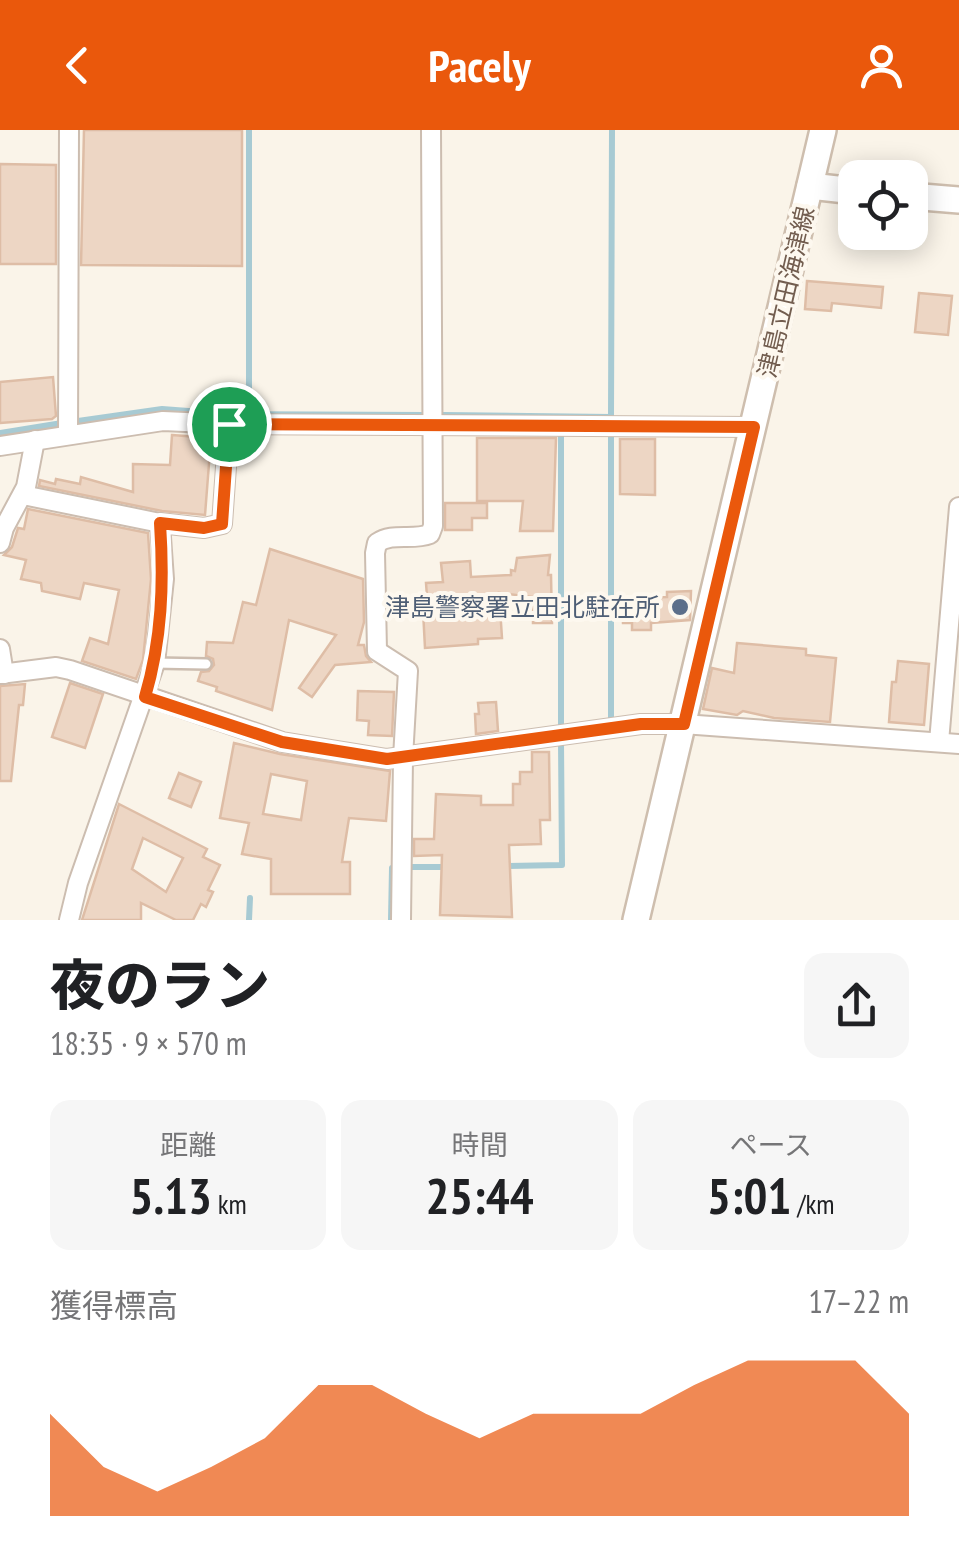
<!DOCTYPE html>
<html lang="ja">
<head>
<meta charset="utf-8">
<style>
	body { margin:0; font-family:"PT Sans Narrow","Noto Sans JP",sans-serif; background:#f6f6f6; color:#202124; height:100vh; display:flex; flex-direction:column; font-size:38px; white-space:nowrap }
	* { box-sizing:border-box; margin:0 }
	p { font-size:32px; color:#757577 }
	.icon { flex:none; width:55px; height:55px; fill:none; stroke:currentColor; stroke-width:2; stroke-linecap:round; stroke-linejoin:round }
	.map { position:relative; height:790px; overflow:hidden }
	.drawer { display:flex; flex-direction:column; background:#fff; flex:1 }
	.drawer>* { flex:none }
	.buttons { position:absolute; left:838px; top:30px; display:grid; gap:20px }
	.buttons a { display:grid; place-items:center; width:90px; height:90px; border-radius:20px; background:#fff; box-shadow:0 5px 25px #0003; font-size:50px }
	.pin { position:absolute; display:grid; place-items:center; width:85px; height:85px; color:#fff; margin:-42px; border:5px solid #fff; border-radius:50%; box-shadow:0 2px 10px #0007 }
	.round { display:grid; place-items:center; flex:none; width:105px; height:105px; border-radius:20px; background:#f6f6f6 }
	.summary { display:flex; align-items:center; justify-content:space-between; height:170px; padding:0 50px }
	h1 { font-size:55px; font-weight:800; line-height:75px }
	.figures { display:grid; grid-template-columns:repeat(3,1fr); gap:15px; height:170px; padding:10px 50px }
	.figures div { display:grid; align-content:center; border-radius:20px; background:#f6f6f6; text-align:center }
	.figures b { font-size:50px; font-weight:800 }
	.figures small { font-size:28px; font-weight:400 }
	.figures p { font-size:28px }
	.chart { height:280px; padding:20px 50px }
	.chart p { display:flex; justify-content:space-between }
	.chart svg { width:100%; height:180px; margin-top:10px; fill:#ea580c; opacity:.7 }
	header { display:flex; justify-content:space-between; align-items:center; height:130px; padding:0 50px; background:#ea580c; color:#fff; font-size:45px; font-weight:800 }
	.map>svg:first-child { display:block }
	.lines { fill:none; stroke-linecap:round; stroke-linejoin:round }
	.stream { stroke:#a7cad3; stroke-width:6 }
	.building { fill:#edd6c4; stroke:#debda6; stroke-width:2.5; fill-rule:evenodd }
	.lane-casing { stroke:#ccbdb0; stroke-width:14 }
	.street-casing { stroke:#ccbdb0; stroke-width:22 }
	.secondary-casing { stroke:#cebeae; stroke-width:30 }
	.lane { stroke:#fff; stroke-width:9 }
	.street { stroke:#fff; stroke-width:18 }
	.secondary { stroke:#fff; stroke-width:25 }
	.route-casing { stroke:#fff; stroke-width:20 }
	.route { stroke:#ea580c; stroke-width:12 }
	.service-dot { fill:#5c6f8a; stroke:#fdf8ef; stroke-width:4 }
	.labels { text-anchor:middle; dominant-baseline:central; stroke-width:8; stroke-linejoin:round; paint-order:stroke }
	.street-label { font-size:25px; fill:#725d4f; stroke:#fdf8ef }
	.service-label { font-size:25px; fill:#4e5e75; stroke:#fdf8ef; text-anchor:end }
</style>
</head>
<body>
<header><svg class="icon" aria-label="back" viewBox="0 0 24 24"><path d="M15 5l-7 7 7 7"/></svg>Pacely<svg class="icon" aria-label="person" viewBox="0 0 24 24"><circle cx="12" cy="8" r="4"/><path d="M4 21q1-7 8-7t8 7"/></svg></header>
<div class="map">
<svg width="959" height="790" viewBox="0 0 959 790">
	<rect width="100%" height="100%" fill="#faf4e9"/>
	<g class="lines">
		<!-- stream -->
		<g class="stream">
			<polyline points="249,0 249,284"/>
			<polyline points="443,285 611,287 612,0"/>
			<polyline points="78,291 162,279 228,284 425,285"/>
			<polyline points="0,303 62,293"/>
			<polyline points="561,304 561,598"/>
			<polyline points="611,306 611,591"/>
			<polyline points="501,736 562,735 561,612"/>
			<polyline points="410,737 449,737"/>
			<polyline points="249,790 250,768"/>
			<polyline points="391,790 392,738"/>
		</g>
	</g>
	<!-- building -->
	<g class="building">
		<polygon points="84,0 242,0 242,136 81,135"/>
		<polygon points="0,34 56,35 56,134 0,134"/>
		<polygon points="807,151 883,157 881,178 832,173 831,181 805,179"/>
		<polygon points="919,163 952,166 948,205 915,202"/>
		<polygon points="53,247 56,286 52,289 0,293 0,252"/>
		<polygon points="172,305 211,308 205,385 162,381 39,356 40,350 55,354 56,349 80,354 81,347 133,362 133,334 170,335"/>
		<polygon points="477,308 556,308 553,401 520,401 523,371 477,371"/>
		<polygon points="620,309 655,309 655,365 620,364"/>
		<polygon points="445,373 487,373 487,388 472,388 472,400 445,400"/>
		<polygon points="28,379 148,403 151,449 143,530 136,549 82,531 90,508 108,514 119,460 84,453 80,469 42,461 41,453 21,449 26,430 4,425 12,417 18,398 24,399"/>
		<polygon points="270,419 363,449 364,492 358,515 364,515 366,526 371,532 335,535 312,567 299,558 336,505 289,490 272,580 216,561 217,557 198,551 201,542 209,541 214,535 213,529 206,526 207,512 233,513 243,472 256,475"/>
		<polygon points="550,425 548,445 551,445 552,493 533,493 533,467 499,463 502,508 478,509 478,514 425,518 423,480 428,480 426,453 443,452 441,433 470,431 471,447 511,445 511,440 515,441 517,428"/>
		<polygon points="691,461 690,490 651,493 651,500 632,500 632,493 623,493 622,468 667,467 667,462"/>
		<polygon points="737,513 806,519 806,525 836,528 830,592 774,588 743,581 737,585 703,579 712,538 734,543"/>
		<polygon points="898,531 929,534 924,595 889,592 892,552 896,552"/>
		<polygon points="70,553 103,564 85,618 52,607"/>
		<polygon points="25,554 23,575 19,575 11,651 0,651 0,556"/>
		<polygon points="358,561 394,562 392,606 368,605 369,591 357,590"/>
		<polygon points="496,572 498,601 476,604 475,584 479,584 478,573"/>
		<path d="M234 613 280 624 390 641 386 691 349 688 342 732H350V764H271V729L242 724 249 693 220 688ZM271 644 307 651 301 690 263 684Z"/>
		<polygon points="532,622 549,622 550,690 540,690 541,714 509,715 512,787 440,785 442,725 414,726 414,709 434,709 436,664 481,666 481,675 513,675 513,654 520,654 520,642 532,642"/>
		<polygon points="179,643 201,652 191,677 169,668"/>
		<path d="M119 674 207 719 203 727 220 735 208 760 213 762 206 777 201 774 193 790H176L141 773V790H82ZM143 708 183 728 166 762 132 739Z"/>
	</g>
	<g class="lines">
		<!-- lane casing -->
		<g class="lane-casing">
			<polyline id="lane" points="155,533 206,534"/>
		</g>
		<!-- street casing -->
		<g class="street-casing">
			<g id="street">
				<polyline points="68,305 69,0"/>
				<polyline points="0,316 163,291 229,294 754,297"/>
				<polyline points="23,365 160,393"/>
				<polyline points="0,413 4,398 26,357 35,310"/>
				<polyline points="0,519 4,544"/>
				<polyline points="0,544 56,537 70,540 282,612 387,629 641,594 683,594 959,614"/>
				<polyline points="939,612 959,377"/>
				<polyline points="69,790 78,753 155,533 164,449 160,393 204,398 222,394 229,294"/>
				<path d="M401 790 403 628 408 541 377 521 375 423 377 413C393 402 412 411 430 404L433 396 431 0"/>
			</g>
		</g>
		<!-- secondary casing -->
		<g class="secondary-casing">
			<g id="secondary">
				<polyline points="810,56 855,61"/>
				<polyline points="910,66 959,70"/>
				<polyline points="636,790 823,0"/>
			</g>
		</g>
		<!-- lane -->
		<use href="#lane" class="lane"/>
		<!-- street -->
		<use href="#street" class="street"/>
		<!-- secondary -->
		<use href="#secondary" class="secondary"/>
	</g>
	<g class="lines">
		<!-- route casing -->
		<g class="route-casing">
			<path id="route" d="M229 294 754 297 684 594H641L387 629 282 612 145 567C162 509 164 453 160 393L204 398 222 394Z"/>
		</g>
		<!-- route -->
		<use href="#route" class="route"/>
	</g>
	<!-- markers -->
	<circle class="service-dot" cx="680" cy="477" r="10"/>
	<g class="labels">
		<!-- street labels -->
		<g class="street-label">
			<text transform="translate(786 162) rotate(-77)">津島立田海津線</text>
		</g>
		<!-- service labels -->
		<g class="service-label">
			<text x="660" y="477">津島警察署立田北駐在所</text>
		</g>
	</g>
</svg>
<div class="buttons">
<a><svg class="icon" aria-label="locate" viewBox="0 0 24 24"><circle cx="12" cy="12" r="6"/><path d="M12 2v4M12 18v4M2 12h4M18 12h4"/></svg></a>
</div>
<div class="pin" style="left:229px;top:294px;background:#1e9e55"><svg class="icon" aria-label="arrive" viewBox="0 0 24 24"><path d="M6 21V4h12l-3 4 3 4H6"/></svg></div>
</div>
<section class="drawer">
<div class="summary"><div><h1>夜のラン</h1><p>18:35 · 9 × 570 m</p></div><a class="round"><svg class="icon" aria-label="share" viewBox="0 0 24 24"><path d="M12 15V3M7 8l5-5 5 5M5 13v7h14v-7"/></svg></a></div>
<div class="figures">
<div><p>距離</p><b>5.13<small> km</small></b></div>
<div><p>時間</p><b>25:44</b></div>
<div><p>ペース</p><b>5:01<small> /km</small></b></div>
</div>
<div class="chart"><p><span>獲得標高</span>17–22 m</p>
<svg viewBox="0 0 160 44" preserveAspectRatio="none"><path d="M0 44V19L10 32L20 38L30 32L40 25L50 12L60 12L70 19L80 25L90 19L100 19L110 19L120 12L130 6L140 6L150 6L160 19V44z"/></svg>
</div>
</section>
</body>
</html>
